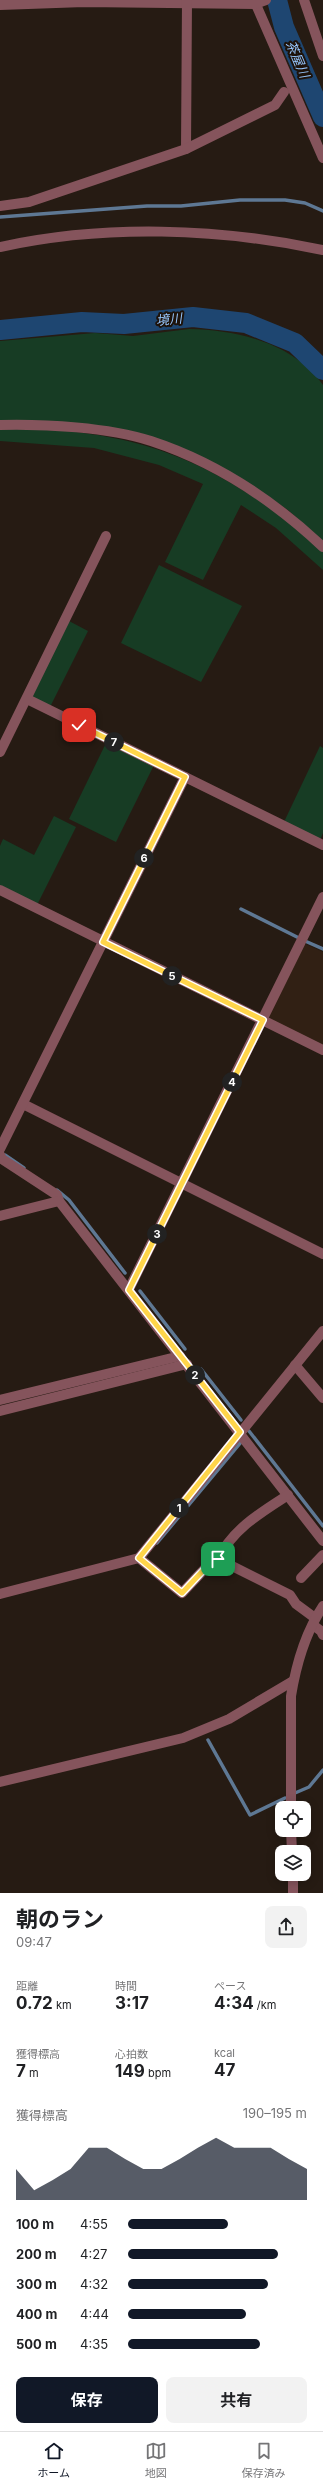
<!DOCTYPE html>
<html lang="ja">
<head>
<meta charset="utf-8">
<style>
	body { margin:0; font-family:Inter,"Noto Sans JP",sans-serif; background:#f2f2f2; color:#202124; height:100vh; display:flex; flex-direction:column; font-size:15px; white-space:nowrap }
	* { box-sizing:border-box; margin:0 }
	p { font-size:13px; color:#757577 }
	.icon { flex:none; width:22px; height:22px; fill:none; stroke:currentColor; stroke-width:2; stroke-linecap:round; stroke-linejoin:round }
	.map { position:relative; height:1893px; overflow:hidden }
	.details { display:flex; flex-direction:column; background:#fff; flex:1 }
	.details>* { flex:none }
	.tools { position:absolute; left:275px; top:1801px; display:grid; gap:8px }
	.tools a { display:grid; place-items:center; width:36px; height:36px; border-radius:8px; background:#fff; box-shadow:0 2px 10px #0003; font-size:20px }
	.pin { position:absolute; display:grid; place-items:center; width:34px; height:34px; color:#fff; margin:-17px; border-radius:8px; box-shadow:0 2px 6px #0006 }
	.km { position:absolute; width:20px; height:20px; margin:-10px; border-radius:50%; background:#222; color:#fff; font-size:11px; line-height:20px; text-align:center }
	.round { display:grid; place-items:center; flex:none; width:42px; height:42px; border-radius:8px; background:#f2f2f2 }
	.headline { display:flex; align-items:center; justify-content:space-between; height:68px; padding:0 16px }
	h1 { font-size:22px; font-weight:700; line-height:30px }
	.metrics { display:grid; grid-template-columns:repeat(3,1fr); gap:6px; height:68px; padding:4px 16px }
	.metrics div { display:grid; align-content:center }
	.metrics b { font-size:17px; font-weight:700 }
	.metrics small { font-size:11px; font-weight:400 }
	.metrics p { font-size:11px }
	.chart { height:112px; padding:8px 16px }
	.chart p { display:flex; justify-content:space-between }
	.chart svg { width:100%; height:72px; margin-top:4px; fill:#111827; opacity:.7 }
	.action { display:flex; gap:8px; margin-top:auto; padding:8px 16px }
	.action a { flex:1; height:46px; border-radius:8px; background:#111827; color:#fff; font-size:16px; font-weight:700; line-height:46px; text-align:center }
	.action a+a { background:#f2f2f2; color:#202124 }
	ul { padding:0 16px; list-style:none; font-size:13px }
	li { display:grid; grid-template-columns:64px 48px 1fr; align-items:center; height:30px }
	li i { height:10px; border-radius:5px; background:#111827 }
	.menu { display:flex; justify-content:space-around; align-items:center; height:56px; border-top:1px solid #e0e0e0; background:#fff; font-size:11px; color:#757577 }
	.menu a { display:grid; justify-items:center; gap:2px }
	.menu .selected { color:#111827 }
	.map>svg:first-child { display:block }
	.built { fill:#312014 }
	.green { fill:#173c24 }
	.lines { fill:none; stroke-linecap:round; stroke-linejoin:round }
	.stream { stroke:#5e7894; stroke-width:3.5 }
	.river { stroke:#1e4671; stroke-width:20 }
	.street { stroke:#85545c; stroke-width:10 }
	.route-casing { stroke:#fff; stroke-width:8 }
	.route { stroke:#ffd54a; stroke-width:5 }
	.labels { text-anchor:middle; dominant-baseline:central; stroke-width:4; stroke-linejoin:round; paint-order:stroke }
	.water-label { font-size:13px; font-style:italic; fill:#97c7fe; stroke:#1d120a }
</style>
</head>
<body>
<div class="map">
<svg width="323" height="1893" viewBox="0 0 323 1893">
	<rect width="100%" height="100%" fill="#261b13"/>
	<!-- built -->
	<polygon class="built" points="303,943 323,952 323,1046 268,1018"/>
	<!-- green -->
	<g class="green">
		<path d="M189 329C238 330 293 343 323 385V541L288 510 244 480 166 442 0 422V341L95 333 133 336Z"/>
		<path d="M0 428C96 429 167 441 249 494 260 501 272 507 282 515 296 526 309 540 323 552V570L276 528 241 505 203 580 165 562 203 484 159 465 94 448 0 441Z"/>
		<polygon points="159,565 242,606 201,682 121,643"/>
		<polygon points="69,621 88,631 50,707 32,698 32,695"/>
		<polygon points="107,741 154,765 116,842 69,819"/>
		<polygon points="320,746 323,748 323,833 320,840 284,822"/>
		<polygon points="54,816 76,827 37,905 0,886 0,846 3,839 34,855"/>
	</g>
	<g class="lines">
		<!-- stream -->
		<g class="stream">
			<polyline points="0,217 147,206 181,206 240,200 285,200 305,203 323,211"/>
			<polyline points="241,909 297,937"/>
			<polyline points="305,941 323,949"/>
			<polyline points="5,1155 24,1168"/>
			<polyline points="57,1190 69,1200 125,1273"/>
			<polyline points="140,1291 185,1349"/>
			<polyline points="201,1369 241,1420"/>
			<polyline points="249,1431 323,1526"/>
			<polyline points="157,1543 242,1441"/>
			<polyline points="208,1740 250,1815 285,1798"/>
			<polyline points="295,1793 309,1787 323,1770"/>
		</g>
		<!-- river -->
		<g class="river">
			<polyline points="277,0 284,27 323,117"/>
			<polyline points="0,330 82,322 124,324 193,317 246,323 295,343 323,370"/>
		</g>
		<!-- street -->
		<g class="street">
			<polyline points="254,0 323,158"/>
			<polyline points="304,0 323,56"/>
			<polyline points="0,5 84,2 255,4 266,0"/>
			<polyline points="186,149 187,0"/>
			<polyline points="0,206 29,202 186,149 275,105 284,92"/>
			<path d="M0 247C105 224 218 228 323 250"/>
			<path d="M0 425C46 424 107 427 151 441 215 462 274 501 323 547"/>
			<polyline points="27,699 323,845"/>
			<polyline points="0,752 106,536"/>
			<polyline points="0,890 323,1050"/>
			<polyline points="23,1104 323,1254"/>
			<polyline points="0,1149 185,777"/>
			<polyline points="0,1155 2,1159 57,1195 59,1201"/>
			<polyline points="0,1216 59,1201 323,1541"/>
			<polyline points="129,1289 323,897"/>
			<polyline points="295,1365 323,1398"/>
			<polyline points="0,1400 180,1356"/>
			<polyline points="0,1411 187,1364"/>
			<polyline points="139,1558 182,1593 212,1561 218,1559 290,1595 296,1604 315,1618"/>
			<path d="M218 1559C233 1529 260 1513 288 1495"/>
			<polyline points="301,1578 323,1555"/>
			<polyline points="0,1594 139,1558 323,1331"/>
			<polyline points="313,1625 321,1631 323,1635"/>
			<polyline points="0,1782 183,1738 229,1719 293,1681"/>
			<path d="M291 1808V1696C296 1665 305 1633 323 1606"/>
			<polyline points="291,1830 292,1852"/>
			<polyline points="293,1874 293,1893"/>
		</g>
	</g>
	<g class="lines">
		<!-- route casing -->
		<g class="route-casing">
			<polyline id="route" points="79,725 185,777 103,942 263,1020 129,1290 240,1432 139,1558 182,1593 212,1561 218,1559"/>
		</g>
		<!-- route -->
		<use href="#route" class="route"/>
	</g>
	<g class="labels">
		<!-- water labels -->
		<g class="water-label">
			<text transform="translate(298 59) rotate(67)">茶屋川</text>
			<text transform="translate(169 319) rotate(-6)">境川</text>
		</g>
	</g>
</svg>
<div class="tools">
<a><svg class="icon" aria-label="locate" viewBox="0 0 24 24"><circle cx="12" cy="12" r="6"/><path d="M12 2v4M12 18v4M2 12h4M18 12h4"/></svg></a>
<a><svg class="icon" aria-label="layers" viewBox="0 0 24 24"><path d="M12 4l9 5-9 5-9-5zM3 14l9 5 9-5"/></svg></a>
</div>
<div class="pin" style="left:218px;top:1559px;background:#1e9e55"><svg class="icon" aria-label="arrive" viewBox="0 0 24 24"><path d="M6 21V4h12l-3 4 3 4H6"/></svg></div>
<div class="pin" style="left:79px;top:725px;background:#d93025"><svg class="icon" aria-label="check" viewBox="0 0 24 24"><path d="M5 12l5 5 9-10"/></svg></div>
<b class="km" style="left:179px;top:1508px">1</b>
<b class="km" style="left:195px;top:1375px">2</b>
<b class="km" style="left:157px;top:1234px">3</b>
<b class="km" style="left:232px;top:1082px">4</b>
<b class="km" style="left:172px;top:976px">5</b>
<b class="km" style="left:144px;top:858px">6</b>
<b class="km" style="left:114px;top:742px">7</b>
</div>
<section class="details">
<div class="headline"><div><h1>朝のラン</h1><p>09:47</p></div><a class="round"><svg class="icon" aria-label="share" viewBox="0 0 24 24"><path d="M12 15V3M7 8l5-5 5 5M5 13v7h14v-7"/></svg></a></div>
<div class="metrics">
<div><p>距離</p><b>0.72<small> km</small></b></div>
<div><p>時間</p><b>3:17</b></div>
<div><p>ペース</p><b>4:34<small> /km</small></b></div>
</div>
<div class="metrics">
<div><p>獲得標高</p><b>7<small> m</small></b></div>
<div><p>心拍数</p><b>149<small> bpm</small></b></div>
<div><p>kcal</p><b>47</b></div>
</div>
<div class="chart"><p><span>獲得標高</span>190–195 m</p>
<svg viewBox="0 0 160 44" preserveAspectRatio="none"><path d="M0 44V25L10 38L20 32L30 25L40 12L50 12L60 19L70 25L80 25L90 19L100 12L110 6L120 12L130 12L140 12L150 19L160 25V44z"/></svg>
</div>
<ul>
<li><b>100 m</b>4:55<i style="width:56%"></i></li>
<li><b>200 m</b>4:27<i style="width:84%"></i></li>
<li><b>300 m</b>4:32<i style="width:78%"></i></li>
<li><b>400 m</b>4:44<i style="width:66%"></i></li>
<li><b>500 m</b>4:35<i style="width:74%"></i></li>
</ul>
<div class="action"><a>保存</a><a>共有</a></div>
</section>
<nav class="menu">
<a class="selected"><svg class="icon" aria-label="home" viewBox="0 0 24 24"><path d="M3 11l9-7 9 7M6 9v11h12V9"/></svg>ホーム</a>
<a><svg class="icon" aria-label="map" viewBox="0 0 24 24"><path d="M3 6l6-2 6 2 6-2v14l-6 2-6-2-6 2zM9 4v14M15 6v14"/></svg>地図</a>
<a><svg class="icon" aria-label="saved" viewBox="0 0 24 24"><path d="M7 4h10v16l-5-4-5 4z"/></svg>保存済み</a>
</nav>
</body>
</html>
